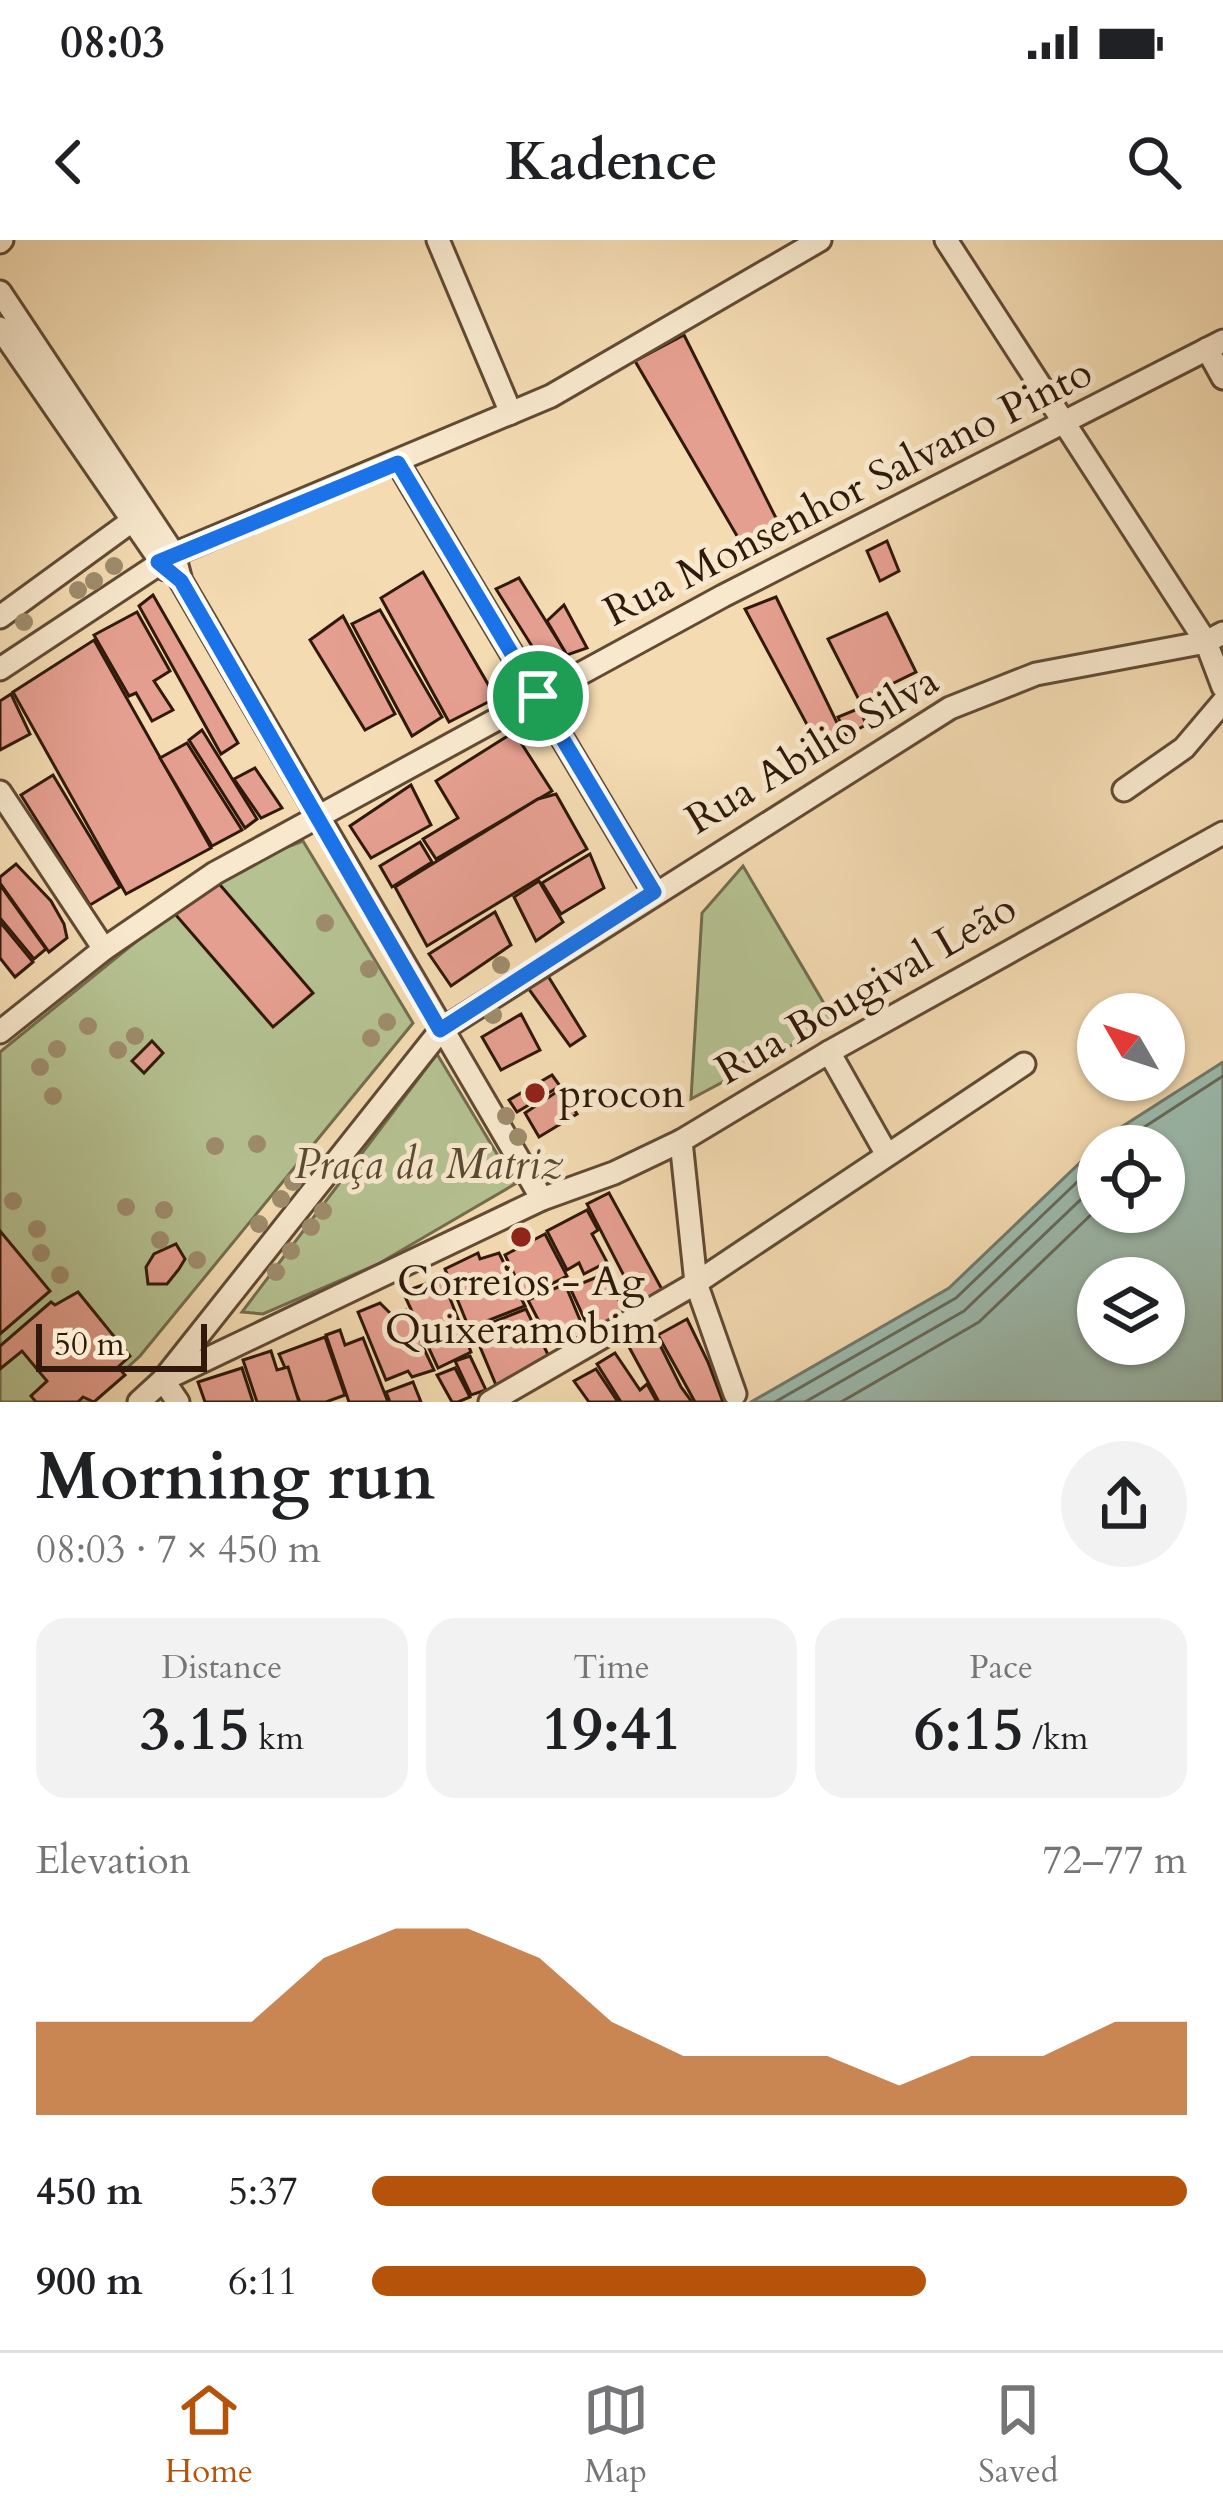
<!DOCTYPE html>
<html lang="en">
<head>
<meta charset="utf-8">
<style>
	body { margin:0; font-family:Cardo,serif; background:#f2f2f2; color:#202124; height:100vh; display:flex; flex-direction:column; font-size:45px; white-space:nowrap }
	* { box-sizing:border-box; margin:0 }
	p { font-size:39px; color:#757577 }
	.icon { flex:none; width:66px; height:66px; fill:none; stroke:currentColor; stroke-width:2; stroke-linecap:round; stroke-linejoin:round }
	.map { position:relative; height:1162px; overflow:hidden }
	.drawer { display:flex; flex-direction:column; background:#fff; flex:1 }
	.drawer>* { flex:none }
	.needle { width:78px; rotate:309deg }
	.fabs { position:absolute; left:1077px; top:753px; display:grid; gap:24px }
	.fabs a { display:grid; place-items:center; width:108px; height:108px; border-radius:50%; background:#fff; box-shadow:0 3px 9px #0004; font-size:60px }
	.scale { position:absolute; left:36px; bottom:30px; width:171px; box-sizing:border-box; padding-left:12px; border:6px solid #30190a; border-top:0; font-size:33px; line-height:42px; white-space:nowrap; color:#30190a; -webkit-text-stroke:9px #f8e8cd; paint-order:stroke }
	.pin { position:absolute; display:grid; place-items:center; width:102px; height:102px; color:#fff; margin:-51px; border:6px solid #fff; border-radius:50%; box-shadow:0 3px 12px #0007 }
	.round { display:grid; place-items:center; flex:none; width:126px; height:126px; border-radius:63px; background:#f2f2f2 }
	.overview { display:flex; align-items:center; justify-content:space-between; height:204px; padding:0 36px }
	h1 { font-size:66px; font-weight:600; line-height:90px }
	.figures { display:grid; grid-template-columns:repeat(3,1fr); gap:18px; height:204px; padding:12px 36px }
	.figures div { display:grid; align-content:center; border-radius:30px; background:#f2f2f2; text-align:center }
	.figures b { font-size:60px; font-weight:600 }
	.figures small { font-size:33px; font-weight:400 }
	.figures p { font-size:33px }
	.chart { height:336px; padding:24px 36px }
	.chart p { display:flex; justify-content:space-between }
	.chart svg { width:100%; height:216px; margin-top:12px; fill:#b45309; opacity:.7 }
	ul { padding:0 36px; list-style:none; font-size:39px }
	li { display:grid; grid-template-columns:192px 144px 1fr; align-items:center; height:90px }
	li i { height:30px; border-radius:15px; background:#b45309 }
	.status { display:flex; justify-content:space-between; align-items:center; height:84px; padding:0 60px; background:#fff; direction:ltr }
	.status svg { height:33px; fill:currentColor }
	header { display:flex; justify-content:space-between; align-items:center; height:156px; padding:0 36px; background:#fff; font-size:54px; font-weight:600 }
	.tab-bar { display:flex; justify-content:space-around; align-items:center; height:168px; border-top:3px solid #e0e0e0; background:#fff; font-size:33px; color:#757577 }
	.tab-bar a { display:grid; justify-items:center; gap:6px }
	.tab-bar .selected { color:#b45309 }
	.map>svg:first-child { display:block }
	.green { fill:#b5c191; stroke:#726d4e; stroke-width:3 }
	.water { fill:#9cbbae; stroke:#717a6c; stroke-width:3; fill-rule:evenodd }
	.lines { fill:none; stroke-linecap:round; stroke-linejoin:round }
	.shore { stroke:#666a5c; stroke-width:3 }
	.building { fill:#e59f90; stroke:#30190a; stroke-width:3 }
	.minor-casing { stroke:#614a34; stroke-width:27 }
	.minor { stroke:#f8e8cd; stroke-width:21 }
	.tree { fill:#9e8c6c }
	.route-casing { stroke:#fff; stroke-width:24 }
	.route { stroke:#1a73e8; stroke-width:15 }
	.poi-dot { fill:#8f2418; stroke:#f8e8cd; stroke-width:4.5 }
	.labels { text-anchor:middle; dominant-baseline:central; stroke-width:10; stroke-linejoin:round; paint-order:stroke }
	.street-label { font-size:42px; fill:#30190a; stroke:#f8e8cd }
	.poi-label { font-size:42px; fill:#30190a; stroke:#f8e8cd; text-anchor:start }
	.park-label { font-size:42px; font-style:italic; fill:#584b32; stroke:#f8e8cd }
</style>
</head>
<body>
<div class="status"><b>08:03</b><svg viewBox="0 0 49 12"><path d="M0 12V9h3v3zM5 12V6h3v6zM10 12V3h3v9zM15 12V0h3v12zM26 1h20v11H26zM47 4h2v5h-2z"/></svg></div>
<header><svg class="icon" aria-label="back" viewBox="0 0 24 24"><path d="M15 5l-7 7 7 7"/></svg>Kadence<svg class="icon" aria-label="search" viewBox="0 0 24 24"><circle cx="10" cy="10" r="6"/><path d="M15 15l6 6"/></svg></header>
<div class="map">
<svg width="1223" height="1162" viewBox="0 0 1223 1162">
	<rect width="100%" height="100%" fill="#f4dbb2"/>
	<filter id="stains"><feTurbulence type="fractalNoise" baseFrequency=".00167" numOctaves="4"/><feColorMatrix values="0 0 0 0 .2 0 0 0 0 .09 0 0 0 0 .02 0 0 0 .5 -.17"/></filter>
	<radialGradient id="worn" r=".72"><stop offset=".6" stop-color="#630" stop-opacity="0"/><stop offset="1" stop-color="#630" stop-opacity=".3"/></radialGradient>
	<!-- green -->
	<g class="green">
		<polygon points="303,601 413,783 140,1116 90,1162 0,1162 0,812 222,632"/>
		<polygon points="743,626 835,782 691,859 702,673"/>
		<polygon points="437,814 515,944 378,1024 263,1074 242,1072"/>
	</g>
	<!-- water -->
	<path class="water" d="M1223 822V1162H751L949 1048 1109 895ZM1098 906H1164V972H1098ZM1098 1038H1164V1104H1098Z"/>
	<g class="lines">
		<!-- shore -->
		<g class="shore">
			<polyline points="1115,906 1223,836"/>
			<polyline points="775,1162 956,1058 1098,922"/>
			<polyline points="805,1162 964,1071 1098,943"/>
			<polyline points="841,1162 979,1082 1098,968"/>
		</g>
	</g>
	<!-- building -->
	<g class="building">
		<polygon points="684,95 784,294 747,313 635,121"/>
		<polygon points="887,301 899,331 880,341 867,311"/>
		<polygon points="423,332 496,458 449,482 381,358"/>
		<polygon points="519,338 567,415 547,430 496,349"/>
		<polygon points="153,355 238,503 221,514 139,366"/>
		<polygon points="776,357 842,493 818,505 745,369"/>
		<polygon points="564,365 587,408 567,415 547,381"/>
		<polygon points="380,370 442,477 412,496 352,384"/>
		<polygon points="137,372 170,431 154,441 173,470 152,481 136,453 129,456 94,395"/>
		<polygon points="887,373 916,432 859,460 828,399"/>
		<polygon points="343,376 395,474 365,490 310,400"/>
		<polygon points="94,400 211,608 126,654 13,452"/>
		<polygon points="11,454 30,494 0,510 0,461"/>
		<polygon points="860,468 866,485 846,495 838,477"/>
		<polygon points="202,490 257,579 245,588 189,500"/>
		<polygon points="514,492 552,551 436,619 423,599 458,578 436,541"/>
		<polygon points="187,503 242,590 212,606 160,518"/>
		<polygon points="255,528 282,568 261,578 234,539"/>
		<polygon points="53,535 120,647 90,665 21,555"/>
		<polygon points="411,545 431,585 371,618 350,586"/>
		<polygon points="556,554 587,609 427,706 395,647 538,559"/>
		<polygon points="420,602 432,622 392,647 380,626"/>
		<polygon points="590,614 604,648 561,674 542,643"/>
		<polygon points="16,624 51,661 64,684 67,698 49,712 0,643 0,637"/>
		<polygon points="215,639 313,753 273,787 175,674"/>
		<polygon points="539,641 563,682 536,701 514,657"/>
		<polygon points="0,645 46,709 34,719 0,678"/>
		<polygon points="495,672 511,705 451,746 429,714"/>
		<polygon points="0,682 33,722 15,737 0,718"/>
		<polygon points="548,736 585,796 570,806 528,748"/>
		<polygon points="521,774 540,810 501,830 482,797"/>
		<polygon points="152,801 163,813 144,833 132,821"/>
		<polygon points="552,835 560,846 517,872 509,860"/>
		<polygon points="561,849 577,874 539,897 525,873"/>
		<polygon points="609,953 664,1053 639,1065 587,964"/>
		<polygon points="587,970 598,990 592,994 607,1022 584,1034 579,1023 567,1030 547,991"/>
		<polygon points="0,991 50,1051 0,1094"/>
		<polygon points="545,994 567,1036 525,1057 505,1015"/>
		<polygon points="176,1004 185,1019 179,1029 167,1044 148,1044 146,1027 154,1014"/>
		<polygon points="478,1013 480,1019 499,1013 525,1066 469,1088 445,1029"/>
		<polygon points="607,1033 625,1074 590,1091 570,1048"/>
		<polygon points="442,1038 471,1112 438,1128 403,1052"/>
		<polygon points="565,1044 580,1080 547,1097 528,1060"/>
		<polygon points="78,1052 130,1116 118,1127 125,1135 94,1162 83,1157 78,1162 36,1162 31,1156 47,1141 22,1111 0,1129 0,1106 51,1062 55,1065"/>
		<polygon points="380,1063 392,1075 406,1070 434,1130 412,1137 408,1131 386,1140 358,1072"/>
		<polygon points="526,1069 552,1123 496,1145 473,1090"/>
		<polygon points="687,1079 708,1122 723,1162 695,1162 658,1095"/>
		<polygon points="340,1090 345,1105 363,1098 388,1162 349,1162 326,1095"/>
		<polygon points="654,1093 681,1147 692,1162 659,1162 629,1107"/>
		<polygon points="325,1097 345,1155 326,1162 300,1162 279,1114"/>
		<polygon points="271,1111 277,1130 288,1127 299,1162 257,1162 243,1120"/>
		<polygon points="615,1113 640,1150 647,1144 657,1162 621,1162 597,1124"/>
		<polygon points="470,1116 486,1150 471,1155 455,1121"/>
		<polygon points="242,1128 253,1162 205,1162 198,1142"/>
		<polygon points="455,1128 470,1157 458,1162 452,1162 437,1135"/>
		<polygon points="596,1129 618,1162 589,1162 574,1141"/>
		<polygon points="413,1142 421,1162 390,1162 386,1152"/>
	</g>
	<g class="lines">
		<!-- minor casing -->
		<g class="minor-casing">
			<g id="minor">
				<polyline points="438,0 511,173"/>
				<polyline points="946,0 1206,402 1223,447"/>
				<polyline points="0,2 2,0"/>
				<polyline points="0,52 174,314 181,341 542,959"/>
				<polyline points="0,88 166,329"/>
				<polyline points="1207,109 1223,138"/>
				<polyline points="398,223 654,652"/>
				<polyline points="0,377 140,275"/>
				<polyline points="0,429 174,314 551,156 820,0"/>
				<polyline points="1124,550 1184,508 1223,462"/>
				<polyline points="0,552 104,709"/>
				<polyline points="0,792 104,709 215,633 723,356 1223,101"/>
				<polyline points="829,812 886,913"/>
				<polyline points="681,901 696,1043 735,1154"/>
				<polyline points="139,1162 163,1140 542,959 614,933 681,901 829,812 1223,593"/>
				<polyline points="178,1162 163,1140 440,791 950,468 1036,434 1206,402 1223,393"/>
				<polyline points="490,1162 696,1043 1024,824"/>
			</g>
		</g>
		<!-- minor -->
		<use href="#minor" class="minor"/>
	</g>
	<!-- trees -->
	<g class="tree">
		<circle cx="114" cy="326" r="9"/>
		<circle cx="94" cy="341" r="9"/>
		<circle cx="78" cy="350" r="9"/>
		<circle cx="24" cy="382" r="9"/>
		<circle cx="325" cy="683" r="9"/>
		<circle cx="501" cy="725" r="9"/>
		<circle cx="369" cy="729" r="9"/>
		<circle cx="493" cy="775" r="9"/>
		<circle cx="387" cy="782" r="9"/>
		<circle cx="88" cy="786" r="9"/>
		<circle cx="135" cy="796" r="9"/>
		<circle cx="371" cy="798" r="9"/>
		<circle cx="57" cy="809" r="9"/>
		<circle cx="118" cy="810" r="9"/>
		<circle cx="40" cy="827" r="9"/>
		<circle cx="53" cy="856" r="9"/>
		<circle cx="506" cy="876" r="9"/>
		<circle cx="518" cy="897" r="9"/>
		<circle cx="257" cy="904" r="9"/>
		<circle cx="215" cy="906" r="9"/>
		<circle cx="293" cy="942" r="9"/>
		<circle cx="281" cy="959" r="9"/>
		<circle cx="13" cy="961" r="9"/>
		<circle cx="126" cy="967" r="9"/>
		<circle cx="164" cy="970" r="9"/>
		<circle cx="323" cy="971" r="9"/>
		<circle cx="259" cy="984" r="9"/>
		<circle cx="311" cy="987" r="9"/>
		<circle cx="37" cy="989" r="9"/>
		<circle cx="160" cy="1000" r="9"/>
		<circle cx="291" cy="1011" r="9"/>
		<circle cx="41" cy="1013" r="9"/>
		<circle cx="197" cy="1020" r="9"/>
		<circle cx="276" cy="1032" r="9"/>
		<circle cx="60" cy="1035" r="9"/>
	</g>
	<g class="lines">
		<!-- route casing -->
		<g class="route-casing">
			<polygon id="route" points="398,223 654,652 440,790 181,341 158,322"/>
		</g>
		<!-- route -->
		<use href="#route" class="route"/>
	</g>
	<!-- markers -->
	<g class="poi-dot">
		<circle cx="535" cy="853" r="12"/>
		<circle cx="521" cy="997" r="12"/>
	</g>
	<g class="labels">
		<!-- street labels -->
		<g class="street-label">
			<text transform="translate(848 252) rotate(-27)">Rua Monsenhor Salvano Pinto</text>
			<text transform="translate(812 510) rotate(-31)">Rua Abilio Silva</text>
			<text transform="translate(866 749) rotate(-30)">Rua Bougival Leão</text>
		</g>
		<!-- poi labels -->
		<g class="poi-label">
			<text x="559" y="853">procon</text>
			<text x="521" y="1041" text-anchor="middle">Correios - Ag<tspan x="521" dy="48">Quixeramobim</tspan></text>
		</g>
		<!-- park labels -->
		<g class="park-label">
			<text x="429" y="924">Praça da Matriz</text>
		</g>
	</g>
	<rect width="100%" height="100%" filter="url(#stains)"/>
	<rect width="100%" height="100%" fill="url(#worn)"/>
</svg>
<div class="fabs">
<a><svg class="needle" viewBox="-14 -14 28 28"><path d="M0-13l5 13h-10z" fill="#e53935"/><path d="M0 13l5-13h-10z" fill="#757577"/></svg></a>
<a><svg class="icon" aria-label="locate" viewBox="0 0 24 24"><circle cx="12" cy="12" r="6"/><path d="M12 2v4M12 18v4M2 12h4M18 12h4"/></svg></a>
<a><svg class="icon" aria-label="layers" viewBox="0 0 24 24"><path d="M12 4l9 5-9 5-9-5zM3 14l9 5 9-5"/></svg></a>
</div>
<div class="scale">50 m</div>
<div class="pin" style="left:538px;top:456px;background:#1e9e55"><svg class="icon" aria-label="arrive" viewBox="0 0 24 24"><path d="M6 21V4h12l-3 4 3 4H6"/></svg></div>
</div>
<section class="drawer">
<div class="overview"><div><h1>Morning run</h1><p>08:03 · 7 × 450 m</p></div><a class="round"><svg class="icon" aria-label="share" viewBox="0 0 24 24"><path d="M12 15V3M7 8l5-5 5 5M5 13v7h14v-7"/></svg></a></div>
<div class="figures">
<div><p>Distance</p><b>3.15<small> km</small></b></div>
<div><p>Time</p><b>19:41</b></div>
<div><p>Pace</p><b>6:15<small> /km</small></b></div>
</div>
<div class="chart"><p><span>Elevation</span>72–77 m</p>
<svg viewBox="0 0 160 44" preserveAspectRatio="none"><path d="M0 44V25L10 25L20 25L30 25L40 12L50 6L60 6L70 12L80 25L90 32L100 32L110 32L120 38L130 32L140 32L150 25L160 25V44z"/></svg>
</div>
<ul>
<li><b>450 m</b>5:37<i style="width:100%"></i></li>
<li><b>900 m</b>6:11<i style="width:68%"></i></li>
</ul>
</section>
<nav class="tab-bar">
<a class="selected"><svg class="icon" aria-label="home" viewBox="0 0 24 24"><path d="M3 11l9-7 9 7M6 9v11h12V9"/></svg>Home</a>
<a><svg class="icon" aria-label="map" viewBox="0 0 24 24"><path d="M3 6l6-2 6 2 6-2v14l-6 2-6-2-6 2zM9 4v14M15 6v14"/></svg>Map</a>
<a><svg class="icon" aria-label="saved" viewBox="0 0 24 24"><path d="M7 4h10v16l-5-4-5 4z"/></svg>Saved</a>
</nav>
</body>
</html>
